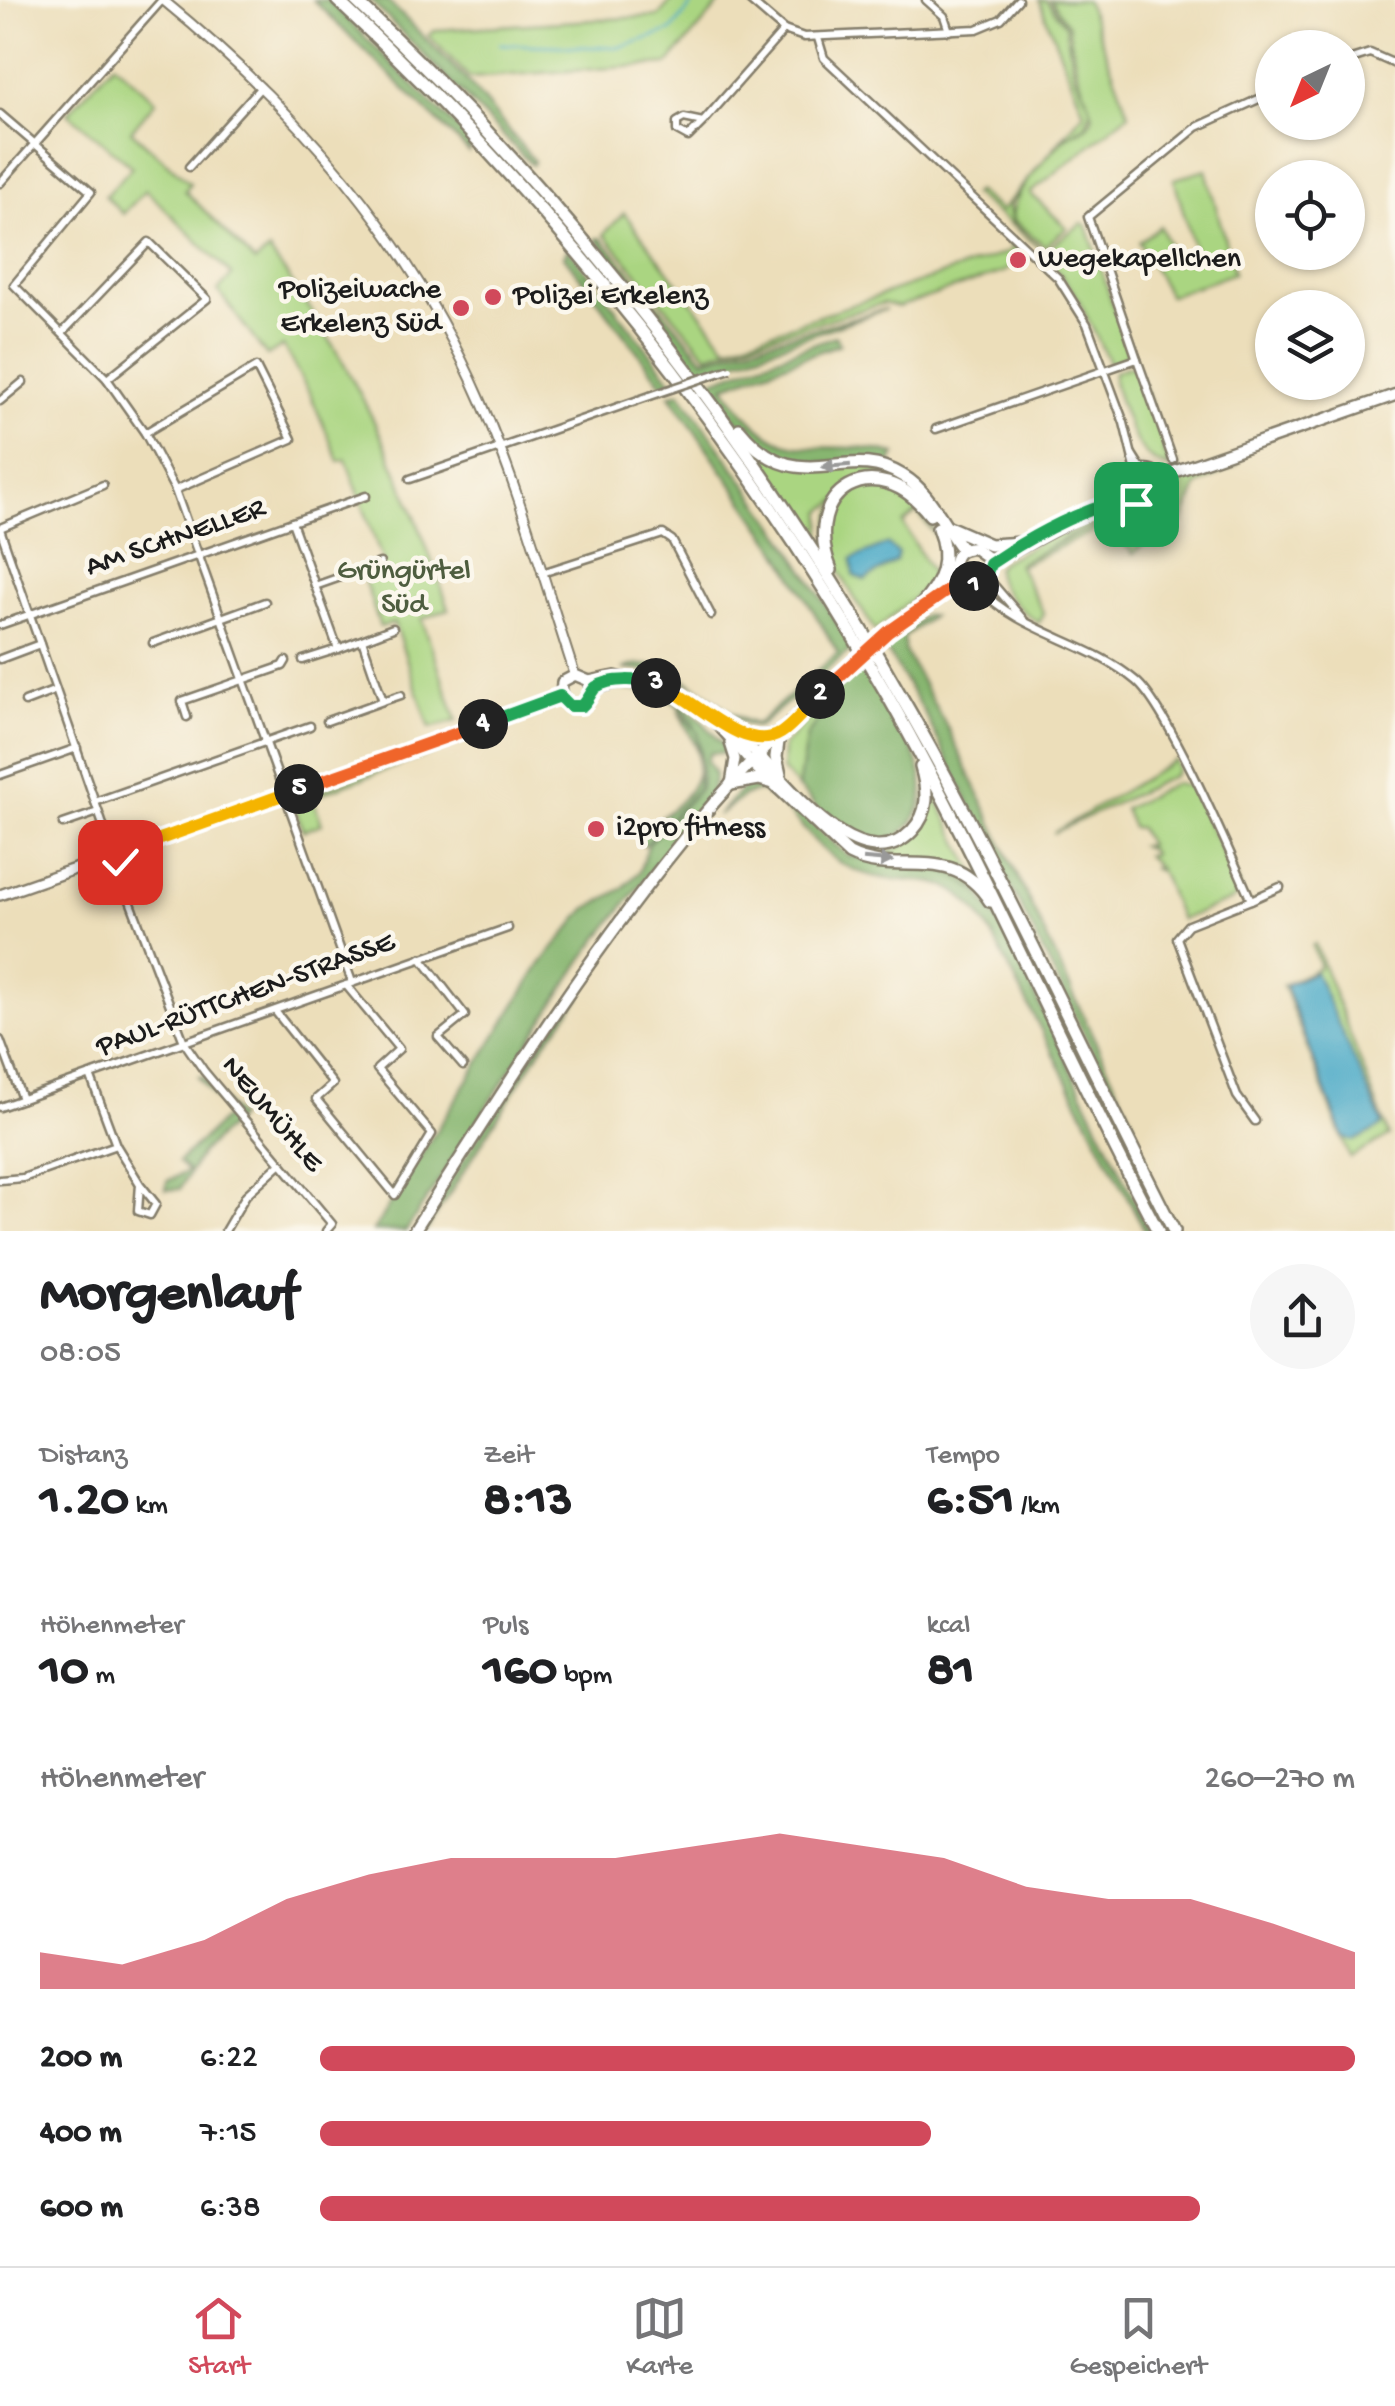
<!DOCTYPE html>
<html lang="de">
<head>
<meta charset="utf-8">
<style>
	body { margin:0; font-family:"Gochi Hand",sans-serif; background:#f6f6f6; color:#202124; height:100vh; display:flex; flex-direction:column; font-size:38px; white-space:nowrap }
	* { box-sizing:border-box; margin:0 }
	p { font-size:32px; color:#757577 }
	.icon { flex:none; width:55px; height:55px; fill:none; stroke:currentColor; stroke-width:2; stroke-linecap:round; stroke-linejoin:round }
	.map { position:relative; height:1231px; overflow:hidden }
	.side { display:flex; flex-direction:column; background:#fff; flex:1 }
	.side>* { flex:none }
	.needle { width:65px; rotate:223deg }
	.fabs { position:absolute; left:1255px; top:30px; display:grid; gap:20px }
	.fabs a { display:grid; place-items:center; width:110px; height:110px; border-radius:50%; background:#fff; box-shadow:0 2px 8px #0004; font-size:50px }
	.pin { position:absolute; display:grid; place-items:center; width:85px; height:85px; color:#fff; margin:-42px; border-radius:20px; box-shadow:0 5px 15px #0006 }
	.km { position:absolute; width:50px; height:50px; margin:-25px; border-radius:50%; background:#222; color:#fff; font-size:28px; line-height:50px; text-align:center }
	.round { display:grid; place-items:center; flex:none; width:105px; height:105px; border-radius:52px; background:#f6f6f6 }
	.head { display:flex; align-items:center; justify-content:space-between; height:170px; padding:0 40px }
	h1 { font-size:55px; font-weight:700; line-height:75px }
	.figures { display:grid; grid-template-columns:repeat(3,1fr); gap:15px; height:170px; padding:10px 40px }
	.figures div { display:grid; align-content:center }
	.figures b { font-size:50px; font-weight:700 }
	.figures small { font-size:28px; font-weight:400 }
	.figures p { font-size:28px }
	.chart { height:280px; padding:20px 40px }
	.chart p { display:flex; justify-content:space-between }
	.chart svg { width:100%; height:180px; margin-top:10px; fill:#d1495b; opacity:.7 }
	ul { padding:0 40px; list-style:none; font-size:32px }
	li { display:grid; grid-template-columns:160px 120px 1fr; align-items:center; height:75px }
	li i { height:25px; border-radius:12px; background:#d1495b }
	.tabs { display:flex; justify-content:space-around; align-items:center; height:140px; border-top:2px solid #e0e0e0; background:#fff; font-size:28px; color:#757577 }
	.tabs a { display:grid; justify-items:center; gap:5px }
	.tabs .active { color:#d1495b }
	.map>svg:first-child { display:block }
	.green { fill:#aad581; stroke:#63784e; stroke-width:2.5 }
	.forest { fill:#87b66f; stroke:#526946; stroke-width:2.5 }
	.water { fill:#47a8c6; stroke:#326271; stroke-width:2.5 }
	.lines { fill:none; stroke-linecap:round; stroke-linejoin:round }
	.stream { stroke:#47a8c6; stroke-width:2.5 }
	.minor-casing { stroke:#847d6b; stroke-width:11 }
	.tertiary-casing { stroke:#847d6b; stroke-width:12 }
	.secondary-casing { stroke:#847d6b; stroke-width:14 }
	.primary-casing { stroke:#847d6b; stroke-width:15 }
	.motorway-casing { stroke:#847d6b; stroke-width:16 }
	.minor { stroke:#fff; stroke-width:6 }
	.tertiary { stroke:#fff; stroke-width:8 }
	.secondary { stroke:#fff; stroke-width:9 }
	.primary { stroke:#fff; stroke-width:10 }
	.motorway { stroke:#fff; stroke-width:11 }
	.minor-bridge-casing { stroke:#847d6b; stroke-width:11; stroke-linecap:butt }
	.primary-bridge-casing { stroke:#847d6b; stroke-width:15; stroke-linecap:butt }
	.minor-bridge { stroke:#fff; stroke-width:6 }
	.primary-bridge { stroke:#fff; stroke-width:10 }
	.oneway { fill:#999 }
	.split-1-casing { stroke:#fff; stroke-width:20 }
	.split-2-casing { stroke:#fff; stroke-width:20 }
	.split-3-casing { stroke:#fff; stroke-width:20 }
	.split-4-casing { stroke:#fff; stroke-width:20 }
	.split-5-casing { stroke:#fff; stroke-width:20 }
	.split-6-casing { stroke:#fff; stroke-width:20 }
	.split-1 { stroke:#22a559; stroke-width:12 }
	.split-2 { stroke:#f0652b; stroke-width:12 }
	.split-3 { stroke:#f5b400; stroke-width:12 }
	.split-4 { stroke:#22a559; stroke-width:12 }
	.split-5 { stroke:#f0652b; stroke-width:12 }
	.split-6 { stroke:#f5b400; stroke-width:12 }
	.poi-dot { fill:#d1495b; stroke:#fbf7ec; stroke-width:4 }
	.labels { text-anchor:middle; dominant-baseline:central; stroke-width:9; stroke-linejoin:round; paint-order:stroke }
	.poi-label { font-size:30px; fill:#1c1c1c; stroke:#fbf7ec; text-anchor:start }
	.street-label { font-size:30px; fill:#1c1c1c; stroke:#fbf7ec }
	.park-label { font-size:30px; fill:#4e5d3f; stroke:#fbf7ec }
</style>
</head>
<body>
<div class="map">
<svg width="1395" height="1231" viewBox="0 0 1395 1231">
	<rect width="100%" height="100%" fill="#fbf7ec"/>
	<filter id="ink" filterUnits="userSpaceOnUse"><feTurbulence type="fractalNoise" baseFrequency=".01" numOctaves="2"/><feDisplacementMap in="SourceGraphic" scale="20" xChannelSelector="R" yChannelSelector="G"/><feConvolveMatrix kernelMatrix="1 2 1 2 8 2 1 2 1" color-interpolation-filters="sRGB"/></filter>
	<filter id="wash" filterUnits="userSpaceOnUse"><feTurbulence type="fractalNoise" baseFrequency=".0048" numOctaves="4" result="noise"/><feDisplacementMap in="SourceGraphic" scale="40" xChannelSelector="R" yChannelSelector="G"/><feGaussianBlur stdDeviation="2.25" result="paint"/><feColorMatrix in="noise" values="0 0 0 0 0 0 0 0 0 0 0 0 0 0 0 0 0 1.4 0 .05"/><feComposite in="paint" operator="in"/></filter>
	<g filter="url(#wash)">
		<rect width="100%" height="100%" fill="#ecdeba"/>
		<!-- green -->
		<g class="green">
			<polygon points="672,0 723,0 668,64 470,78 428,35 435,30 658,16"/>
			<polygon points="1039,0 1046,0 1065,25 1074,73 1092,109 1085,126 1064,137 1009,205 1011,222 1042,249 972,194 976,191 1001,211 1084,112"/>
			<path d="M1050 0H1086L1129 114 1030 193 1067 228 1045 246 1013 220C1008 198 1047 155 1064 140 1076 129 1088 132 1093 115L1077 71 1068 25Z"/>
			<path d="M114 63 156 101 131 131 190 183 185 191 255 262 269 251C357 366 402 473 449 609L422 619 457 721 430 728 394 623 380 627 361 571 383 562 346 459 339 461 311 396 283 346 267 356 218 291 232 275 146 190 123 214 105 196 132 167 68 113Z"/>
			<polygon points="1206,170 1234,273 1169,296 1139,242 1160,226 1176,263 1196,257 1174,179"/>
			<polygon points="624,213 727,347 1012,251 1008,240 1027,254 1004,272 898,307 884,303 707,355 604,234"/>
			<polygon points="1082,223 1087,226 1129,354 1110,364 1076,295 1043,252"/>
			<path d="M1127 367 1136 368 1165 444 1163 454 1178 464 1170 466 1168 460 1169 467C1134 461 1124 411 1113 382L1114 372Z"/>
			<polygon points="758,454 870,466 905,479 936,515 873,476 823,511 821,545"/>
			<path d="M1236 460 1238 464 1197 486 1182 523 1174 526 1162 516C1158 479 1207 467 1236 460Z"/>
			<path d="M863 485C902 485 921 510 941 542L917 512 903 523 935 579 875 631C849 588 793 516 863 485Z"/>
			<path d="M1118 504H1128L1149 516 1145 537 1099 519 1017 564 1100 523 1144 544 1133 554 1119 537 1100 528 1019 566 1044 614 1039 623C1022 612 996 590 996 569L1001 562Z"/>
			<polygon points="837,689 837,695 807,735 798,788 782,770 783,746"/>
			<polygon points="437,747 438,751 317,795 314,801 322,824 303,831 295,808 300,797"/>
			<polygon points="1175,760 1178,769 1173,776 1053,833"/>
			<polygon points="1175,783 1190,786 1240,887 1239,894 1232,900 1180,920 1161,872 1152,868 1159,868 1146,855 1152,854 1150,850 1141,846 1148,845 1139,828 1132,827 1124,809"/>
			<path d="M930 785 983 889 853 853 844 842C904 872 918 833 930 785Z"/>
			<polygon points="1315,944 1389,1136 1350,1158 1283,985 1320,967 1312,946"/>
		</g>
		<!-- forest -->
		<g class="forest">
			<polygon points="313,0 328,0 472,143 469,152"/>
			<polygon points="370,0 387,0 465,78 534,161 532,165"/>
			<polygon points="601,238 704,359 886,309 700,373 596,239"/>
			<polygon points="568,248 672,381 663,385 564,256"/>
			<path d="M835 336 840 344 724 386C787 478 810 433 896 454L890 464C784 463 773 472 708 382Z"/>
			<path d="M680 392 783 536 853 648 758 727C734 727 720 701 700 689 677 676 649 670 623 669 674 647 724 721 757 724L838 653 777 549 670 395Z"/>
			<polygon points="924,615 932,616 904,637 905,652 948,729 1133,1121 1131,1129 925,714 885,648"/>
			<path d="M863 664C882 698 912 737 921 774 930 815 899 853 855 840 832 833 816 803 798 788L807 735 837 696V689Z"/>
			<path d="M606 686C666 683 693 707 729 753H710L707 761 715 774 712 791 583 959 406 1231H373L541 964 586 909 622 889 639 872 649 844 700 788C705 739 697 702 644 691 631 688 615 691 606 686Z"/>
			<path d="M678 709 698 733V788L645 845 638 843 637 829C668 817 710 786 695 745 691 734 683 722 678 709Z"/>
			<path d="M765 782 848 856 947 870 979 892 1002 928 1150 1231H1145L991 933C943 852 911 899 846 866 812 849 794 806 760 791L745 795 718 815 746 784Z"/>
			<polygon points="575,996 580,998 541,1049 426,1231 419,1231 511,1084"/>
			<polygon points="198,1077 203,1077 238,1118 201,1153 180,1189 166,1190 167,1181 188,1171 178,1162 228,1115"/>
		</g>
		<!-- water -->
		<g class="water">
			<polygon points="887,544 898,553 896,561 865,580 854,576 852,559"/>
			<polygon points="1315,972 1382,1122 1381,1127 1354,1141 1344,1138 1285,985"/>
		</g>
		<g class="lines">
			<!-- stream -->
			<polyline class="stream" points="500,44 617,48 671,31 696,0"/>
		</g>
	</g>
	<g filter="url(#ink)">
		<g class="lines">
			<!-- minor casing -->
			<g class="minor-casing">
				<g id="minor">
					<polyline points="749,0 784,30 804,37 977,29 1001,19 1018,0"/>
					<polyline points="926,0 944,16 949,31"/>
					<polyline points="818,38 824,58 1058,278 1087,324 1124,423 1136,472"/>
					<polyline points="1348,60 1370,53 1395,64"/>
					<polyline points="0,114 91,192 14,285 107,379 145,433 175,490 352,982"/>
					<polyline points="703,122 688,137 677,131 677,122 684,118 703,122 784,30"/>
					<polyline points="189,167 261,87"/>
					<polyline points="0,183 162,0"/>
					<polyline points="62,333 149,242 207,299 107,379"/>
					<polyline points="1137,359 1088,217 1197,127 1272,93"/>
					<polyline points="0,401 23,382"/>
					<polyline points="936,429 1137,359 1173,460"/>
					<polyline points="145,433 256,367 292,439 175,490"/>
					<polyline points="1132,454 1142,470"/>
					<polyline points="410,479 650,396"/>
					<polyline points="1154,504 1158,522"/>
					<polyline points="1147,506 1158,522"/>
					<polyline points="292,522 338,649 393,628"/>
					<polyline points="0,528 103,485"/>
					<polyline points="0,529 111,848"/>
					<polyline points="542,573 663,534 672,540 711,615"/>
					<polyline points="987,577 1023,619"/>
					<polyline points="315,586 380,563"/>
					<path d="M978 587C1020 633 1089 641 1136 681 1168 708 1231 855 1251 900L1280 887"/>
					<polyline points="0,625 366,496"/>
					<polyline points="362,640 383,701 401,695"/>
					<polyline points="153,643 265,602"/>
					<polyline points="0,659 40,644"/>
					<polyline points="303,660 338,649"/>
					<polyline points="25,702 56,690"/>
					<polyline points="187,717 182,701 283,666 286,661"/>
					<polyline points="327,721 383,701"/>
					<polyline points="0,775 77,748"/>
					<polyline points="95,802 310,726"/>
					<polyline points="63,824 98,812"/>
					<polyline points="116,864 184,1042 204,1071 332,1224 326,1231"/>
					<polyline points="1251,900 1188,925 1177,938 1237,1096 1255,1121"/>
					<polyline points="421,958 465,1015 438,1037 463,1066"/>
					<polyline points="275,1011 333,1084 316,1099 395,1195 432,1134 377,1069 399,1049 346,985"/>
					<polyline points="0,1040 22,1099"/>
					<polyline points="0,1107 508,928"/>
					<polyline points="116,1145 140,1184 138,1211 150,1215 156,1204 140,1184"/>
					<polyline points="0,1180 23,1178 116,1145 90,1075"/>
					<polyline points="225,1231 246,1195 281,1163"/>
				</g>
			</g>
			<!-- tertiary casing -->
			<g class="tertiary-casing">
				<path id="tertiary" d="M163 0C299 111 410 238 481 401 519 489 545 584 575 675"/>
			</g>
			<!-- secondary casing -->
			<g class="secondary-casing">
				<g id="secondary">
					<polyline points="592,689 623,681"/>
					<polyline points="561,696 562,682 575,675 589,681 615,676 671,688 712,718 751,762"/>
					<polyline points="561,696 571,706 585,704 592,692 589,681"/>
					<polyline points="718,722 758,755"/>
					<polyline points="738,732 756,737 779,734"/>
					<polyline points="730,743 735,759 731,784"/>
					<polyline points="121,853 561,696"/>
					<polyline points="0,895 106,858"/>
				</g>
			</g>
			<!-- primary casing -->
			<g class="primary-casing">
				<g id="primary">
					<circle cx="1145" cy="488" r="18"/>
					<polyline points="1159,477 1395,395"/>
					<polyline points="989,564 1127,491"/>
					<path d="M887 633C907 618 937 602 949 580 957 565 948 549 974 548L988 558V575L977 586 962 585 952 575"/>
					<path d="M414 1231C504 1089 593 947 701 818 747 763 799 715 850 665"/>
				</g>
			</g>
			<!-- motorway casing -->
			<g class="motorway-casing">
				<g id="motorway">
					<path d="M337 0C552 200 739 436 885 691 985 866 1063 1053 1158 1231"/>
					<path d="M355 0C578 207 765 454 914 719 1008 885 1087 1061 1174 1231"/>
					<path d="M739 429C799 503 844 439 903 476 930 492 943 525 962 549"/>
					<polyline points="949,527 990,545 1023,543"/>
					<path d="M831 570C799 489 877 446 930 515"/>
					<path d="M919 608C942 583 951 561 938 528"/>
					<polyline points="779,734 776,757 780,775"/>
					<path d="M758 755C790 788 862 883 912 831 930 812 928 791 921 767"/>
					<path d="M751 762 849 854C897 879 952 841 990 901"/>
					<polyline points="731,784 759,779 770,782"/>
				</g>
			</g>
			<!-- minor -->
			<use href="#minor" class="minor"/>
			<!-- tertiary -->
			<use href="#tertiary" class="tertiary"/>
			<!-- secondary -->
			<use href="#secondary" class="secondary"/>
			<!-- primary -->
			<use href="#primary" class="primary"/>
			<!-- motorway -->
			<use href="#motorway" class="motorway"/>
			<!-- minor-bridge casing -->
			<g class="minor-bridge-casing">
				<polyline id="minor-bridge" points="650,396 730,369"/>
			</g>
			<!-- primary-bridge casing -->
			<g class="primary-bridge-casing">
				<polyline id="primary-bridge" points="850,665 887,633"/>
			</g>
			<!-- minor-bridge -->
			<use href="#minor-bridge" class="minor-bridge"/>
			<!-- primary-bridge -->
			<use href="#primary-bridge" class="primary-bridge"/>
		</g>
		<!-- one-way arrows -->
		<defs><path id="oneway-solid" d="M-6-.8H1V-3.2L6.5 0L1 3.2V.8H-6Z" transform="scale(2.5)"/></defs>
		<g class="oneway">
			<use href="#oneway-solid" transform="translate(836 466) rotate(175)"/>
			<use href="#oneway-solid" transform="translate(878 860) rotate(5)"/>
		</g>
	</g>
	<g class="lines" filter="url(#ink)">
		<!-- split-1 casing -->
		<g class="split-1-casing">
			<path id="split-1" d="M974 586 985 580 990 564C1031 536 1080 510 1129 498L1136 504"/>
		</g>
		<!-- split-2 casing -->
		<g class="split-2-casing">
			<polyline id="split-2" points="820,694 888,632 958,583 974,586"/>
		</g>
		<!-- split-3 casing -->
		<g class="split-3-casing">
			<path id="split-3" d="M656 683C691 694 743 757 781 733 795 724 808 706 820 694"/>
		</g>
		<!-- split-4 casing -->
		<g class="split-4-casing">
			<path id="split-4" d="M483 724 560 696 570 706H582C589 700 591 691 596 687 611 677 640 680 656 683"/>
		</g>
		<!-- split-5 casing -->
		<g class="split-5-casing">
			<polyline id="split-5" points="299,789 483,724"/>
		</g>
		<!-- split-6 casing -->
		<g class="split-6-casing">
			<polyline id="split-6" points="120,862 121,853 299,789"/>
		</g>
		<!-- split-1 -->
		<use href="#split-1" class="split-1"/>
		<!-- split-2 -->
		<use href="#split-2" class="split-2"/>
		<!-- split-3 -->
		<use href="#split-3" class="split-3"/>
		<!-- split-4 -->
		<use href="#split-4" class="split-4"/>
		<!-- split-5 -->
		<use href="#split-5" class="split-5"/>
		<!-- split-6 -->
		<use href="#split-6" class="split-6"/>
	</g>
	<!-- markers -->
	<g class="poi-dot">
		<circle cx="1018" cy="260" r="10"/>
		<circle cx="493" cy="297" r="10"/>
		<circle cx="461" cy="308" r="10"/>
		<circle cx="596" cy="829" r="10"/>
	</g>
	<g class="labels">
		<!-- poi labels -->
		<g class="poi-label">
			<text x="1038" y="260">Wegekapellchen</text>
			<text x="441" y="291" text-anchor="end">Polizeiwache<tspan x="441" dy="34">Erkelenz Süd</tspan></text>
			<text x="513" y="297">Polizei Erkelenz</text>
			<text x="616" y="829">i2pro fitness</text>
		</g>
		<!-- street labels -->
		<g class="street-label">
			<text transform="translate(176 539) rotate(-19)">AM SCHNELLER</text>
			<text transform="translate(246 996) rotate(-20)">PAUL-RÜTTCHEN-STRASSE</text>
			<text transform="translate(271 1115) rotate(50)">NEUMÜHLE</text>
		</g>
		<!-- park labels -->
		<g class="park-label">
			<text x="404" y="572">Grüngürtel<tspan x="404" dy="34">Süd</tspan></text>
		</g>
	</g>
</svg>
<div class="fabs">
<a><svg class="needle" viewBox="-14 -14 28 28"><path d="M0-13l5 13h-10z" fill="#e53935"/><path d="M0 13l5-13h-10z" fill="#757577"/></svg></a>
<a><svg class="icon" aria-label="locate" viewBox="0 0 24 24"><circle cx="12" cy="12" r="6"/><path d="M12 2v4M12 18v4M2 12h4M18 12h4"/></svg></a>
<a><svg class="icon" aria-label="layers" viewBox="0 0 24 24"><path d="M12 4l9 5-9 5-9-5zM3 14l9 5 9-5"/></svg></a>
</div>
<div class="pin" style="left:1136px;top:504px;background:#1e9e55"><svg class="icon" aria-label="arrive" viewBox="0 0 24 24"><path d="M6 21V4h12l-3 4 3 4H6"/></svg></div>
<div class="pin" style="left:120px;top:862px;background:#d93025"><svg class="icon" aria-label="check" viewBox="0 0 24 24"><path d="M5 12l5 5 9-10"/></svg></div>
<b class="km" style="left:974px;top:586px">1</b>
<b class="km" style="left:820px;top:694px">2</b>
<b class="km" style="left:656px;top:683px">3</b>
<b class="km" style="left:483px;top:724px">4</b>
<b class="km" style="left:299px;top:789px">5</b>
</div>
<section class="side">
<div class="head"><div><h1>Morgenlauf</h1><p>08:05</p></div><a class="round"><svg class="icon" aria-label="share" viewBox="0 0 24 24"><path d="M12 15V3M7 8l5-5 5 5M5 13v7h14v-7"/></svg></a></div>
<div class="figures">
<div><p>Distanz</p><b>1.20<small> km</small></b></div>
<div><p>Zeit</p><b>8:13</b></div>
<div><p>Tempo</p><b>6:51<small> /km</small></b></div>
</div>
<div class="figures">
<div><p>Höhenmeter</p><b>10<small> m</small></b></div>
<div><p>Puls</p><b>160<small> bpm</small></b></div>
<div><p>kcal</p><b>81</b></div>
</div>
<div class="chart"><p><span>Höhenmeter</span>260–270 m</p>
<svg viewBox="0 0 160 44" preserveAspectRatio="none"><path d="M0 44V35L10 38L20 32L30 22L40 16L50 12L60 12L70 12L80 9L90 6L100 9L110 12L120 19L130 22L140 22L150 28L160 35V44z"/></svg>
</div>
<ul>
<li><b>200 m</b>6:22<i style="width:100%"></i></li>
<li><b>400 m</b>7:15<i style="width:59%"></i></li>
<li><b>600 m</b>6:38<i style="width:85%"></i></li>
</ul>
</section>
<nav class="tabs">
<a class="active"><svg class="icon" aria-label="home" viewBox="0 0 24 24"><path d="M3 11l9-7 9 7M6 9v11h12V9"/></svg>Start</a>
<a><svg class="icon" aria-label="map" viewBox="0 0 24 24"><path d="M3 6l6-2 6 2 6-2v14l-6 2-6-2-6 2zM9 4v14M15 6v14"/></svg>Karte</a>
<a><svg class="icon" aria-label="saved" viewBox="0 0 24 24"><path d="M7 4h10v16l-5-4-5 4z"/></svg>Gespeichert</a>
</nav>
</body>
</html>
